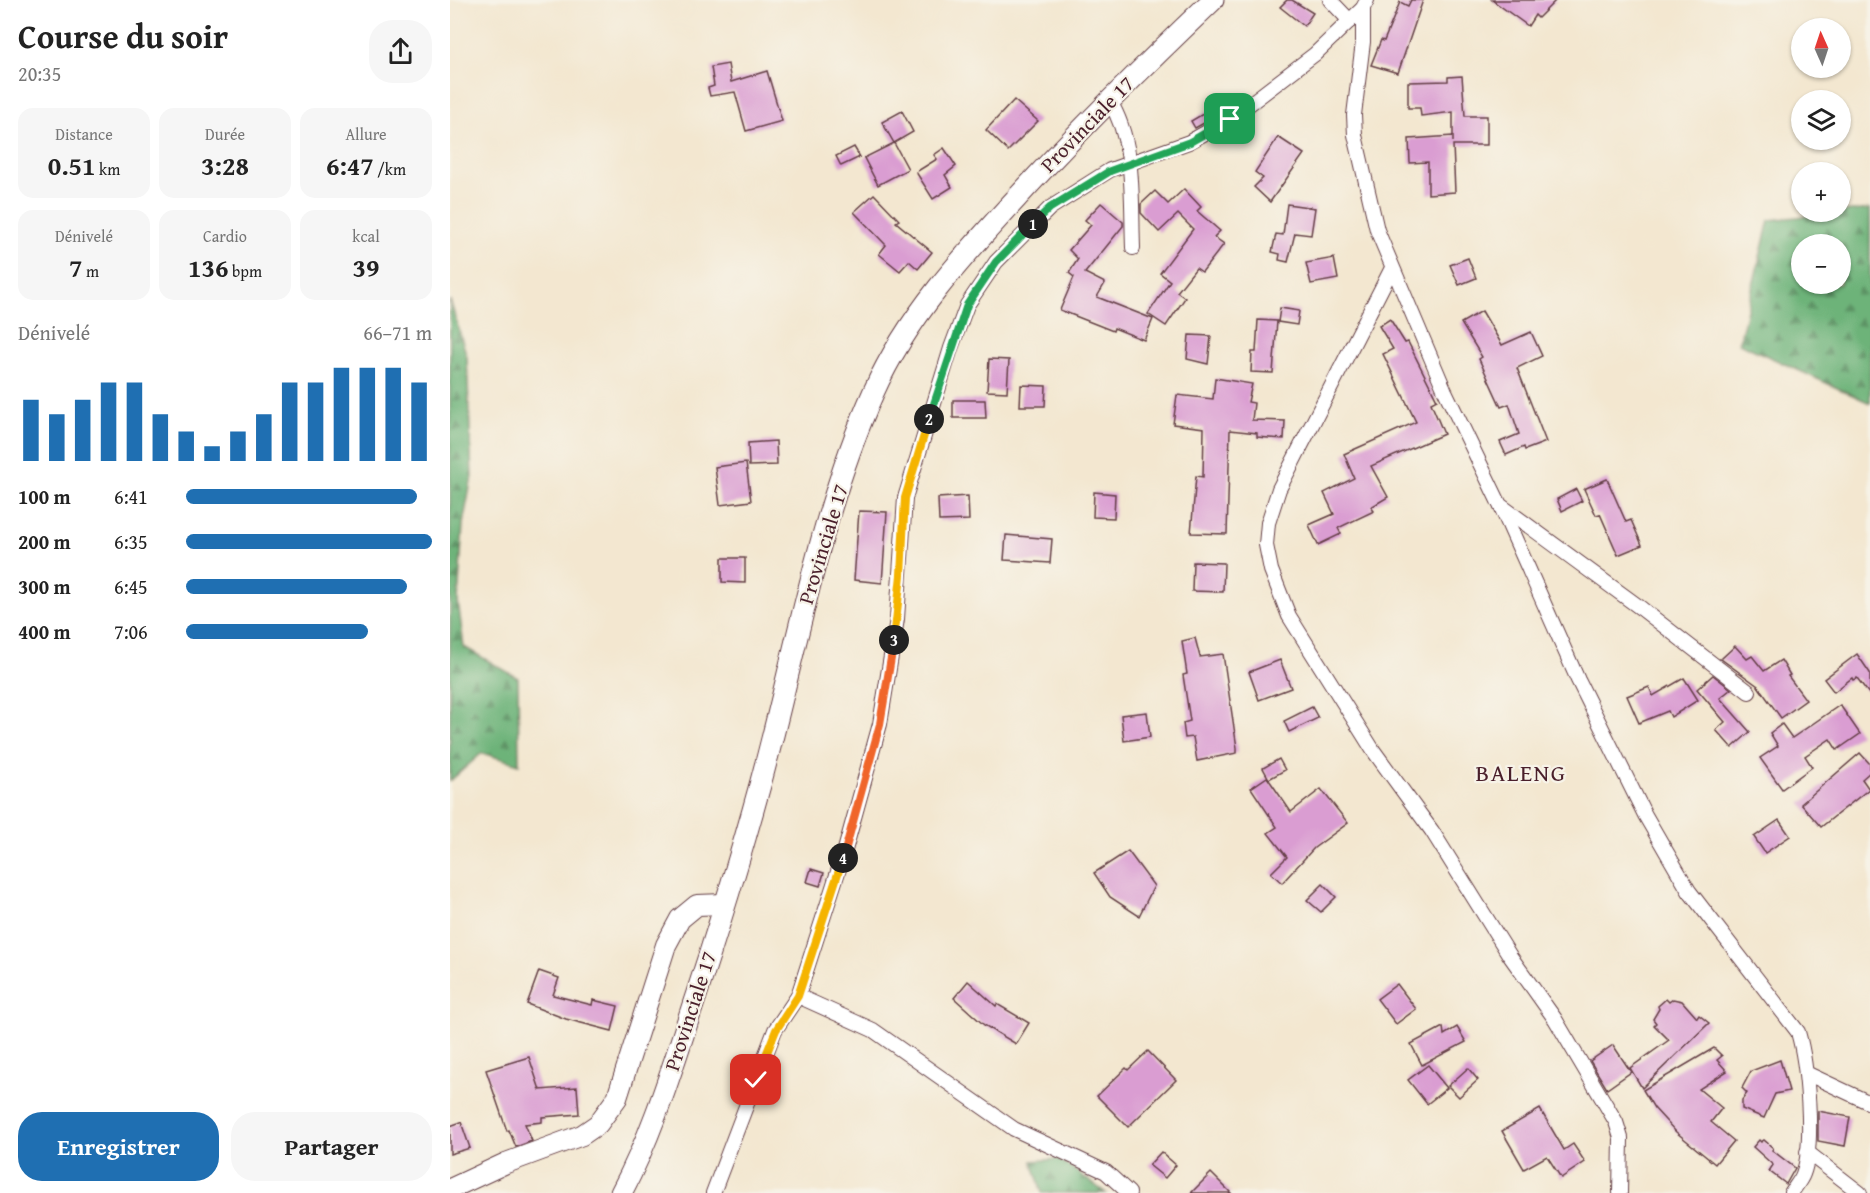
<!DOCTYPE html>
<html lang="fr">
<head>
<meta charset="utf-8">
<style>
	body { margin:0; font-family:"Gentium Book Plus",serif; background:#f6f6f6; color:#222; height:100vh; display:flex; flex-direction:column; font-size:22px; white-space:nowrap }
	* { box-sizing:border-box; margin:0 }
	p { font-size:20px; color:#767676 }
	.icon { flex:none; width:33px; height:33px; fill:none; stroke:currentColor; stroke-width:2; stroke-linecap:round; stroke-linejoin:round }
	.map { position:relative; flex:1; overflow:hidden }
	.panel { display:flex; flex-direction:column; background:#fff; width:450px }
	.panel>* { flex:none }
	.needle { width:39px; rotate:357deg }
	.fabs { position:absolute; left:1341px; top:18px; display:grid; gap:12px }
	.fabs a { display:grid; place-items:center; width:60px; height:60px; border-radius:50%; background:#fff; box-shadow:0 2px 4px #0004; font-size:30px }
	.pin { position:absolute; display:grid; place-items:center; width:51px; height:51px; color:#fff; margin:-26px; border-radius:12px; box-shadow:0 3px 9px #0006 }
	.km { position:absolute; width:30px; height:30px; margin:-15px; border-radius:50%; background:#222; color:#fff; font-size:16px; line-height:30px; text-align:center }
	.round { display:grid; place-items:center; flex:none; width:63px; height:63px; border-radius:24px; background:#f6f6f6 }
	.head { display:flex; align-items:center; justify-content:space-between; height:102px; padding:0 18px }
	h1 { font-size:33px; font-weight:600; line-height:45px }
	.figures { display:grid; grid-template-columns:repeat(3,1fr); gap:9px; height:102px; padding:6px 18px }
	.figures div { display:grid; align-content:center; border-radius:15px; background:#f6f6f6; text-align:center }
	.figures b { font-size:26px; font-weight:600 }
	.figures small { font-size:16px; font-weight:400 }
	.figures p { font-size:16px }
	.chart { height:168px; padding:12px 18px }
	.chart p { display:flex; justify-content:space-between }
	.chart svg { width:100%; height:108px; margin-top:6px; stroke:#1f6fb2; stroke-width:6 }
	.cta { display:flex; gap:12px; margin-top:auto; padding:12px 18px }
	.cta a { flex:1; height:69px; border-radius:24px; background:#1f6fb2; color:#fff; font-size:24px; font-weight:600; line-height:69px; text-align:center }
	.cta a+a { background:#f6f6f6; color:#222 }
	ul { padding:0 18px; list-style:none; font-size:20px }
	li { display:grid; grid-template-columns:96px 72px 1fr; align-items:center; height:45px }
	li i { height:15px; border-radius:8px; background:#1f6fb2 }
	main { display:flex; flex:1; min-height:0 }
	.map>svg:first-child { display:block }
	.forest { fill:url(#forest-firs); stroke:#5c6952; stroke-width:1.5; fill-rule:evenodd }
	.building { fill:#da9dd2 }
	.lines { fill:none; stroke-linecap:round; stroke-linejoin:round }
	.street-casing { stroke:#633d44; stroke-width:16 }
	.secondary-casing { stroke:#633d44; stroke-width:22 }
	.primary-casing { stroke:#633d44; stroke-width:23 }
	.street { stroke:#fff; stroke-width:14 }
	.secondary { stroke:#fff; stroke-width:20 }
	.primary { stroke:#fff; stroke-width:21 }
	.split-1-casing { stroke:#fff; stroke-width:12 }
	.split-2-casing { stroke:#fff; stroke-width:12 }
	.split-3-casing { stroke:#fff; stroke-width:12 }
	.split-4-casing { stroke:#fff; stroke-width:12 }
	.split-5-casing { stroke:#fff; stroke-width:12 }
	.split-1 { stroke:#22a559; stroke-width:8 }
	.split-2 { stroke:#22a559; stroke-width:8 }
	.split-3 { stroke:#f5b400; stroke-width:8 }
	.split-4 { stroke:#f0652b; stroke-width:8 }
	.split-5 { stroke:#f5b400; stroke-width:8 }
	.labels { text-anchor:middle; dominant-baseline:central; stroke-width:4.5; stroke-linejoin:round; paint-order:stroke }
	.street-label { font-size:21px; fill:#4a1f2b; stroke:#f7f3e8 }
	.quarter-label { font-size:24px; letter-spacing:1.5px; fill:#4a1f2b; stroke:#f7f3e8 }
</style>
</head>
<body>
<main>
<section class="panel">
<div class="head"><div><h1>Course du soir</h1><p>20:35</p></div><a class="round"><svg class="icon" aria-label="share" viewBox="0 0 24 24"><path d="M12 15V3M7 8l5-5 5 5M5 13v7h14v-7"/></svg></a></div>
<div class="figures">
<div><p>Distance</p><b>0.51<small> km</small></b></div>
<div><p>Durée</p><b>3:28</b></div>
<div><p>Allure</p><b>6:47<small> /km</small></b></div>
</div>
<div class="figures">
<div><p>Dénivelé</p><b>7<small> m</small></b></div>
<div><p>Cardio</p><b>136<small> bpm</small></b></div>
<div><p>kcal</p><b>39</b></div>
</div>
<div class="chart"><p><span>Dénivelé</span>66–71 m</p>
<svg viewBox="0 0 160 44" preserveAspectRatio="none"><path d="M5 44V19M15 44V25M25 44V19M35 44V12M45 44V12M55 44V25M65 44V32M75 44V38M85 44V32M95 44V25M105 44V12M115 44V12M125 44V6M135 44V6M145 44V6M155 44V12"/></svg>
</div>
<ul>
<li><b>100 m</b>6:41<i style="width:94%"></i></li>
<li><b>200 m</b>6:35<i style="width:100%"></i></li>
<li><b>300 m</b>6:45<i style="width:90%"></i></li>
<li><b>400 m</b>7:06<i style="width:74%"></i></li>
</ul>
<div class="cta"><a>Enregistrer</a><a>Partager</a></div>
</section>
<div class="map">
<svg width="1420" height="1193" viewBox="0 0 1420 1193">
	<defs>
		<pattern id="forest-firs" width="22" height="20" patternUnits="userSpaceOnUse" patternTransform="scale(1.5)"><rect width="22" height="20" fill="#6db379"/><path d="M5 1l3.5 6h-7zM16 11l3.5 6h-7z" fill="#5c9163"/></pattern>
	</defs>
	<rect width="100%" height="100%" fill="#f7f3e8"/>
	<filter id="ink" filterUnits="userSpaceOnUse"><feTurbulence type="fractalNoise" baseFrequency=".0167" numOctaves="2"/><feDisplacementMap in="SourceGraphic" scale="12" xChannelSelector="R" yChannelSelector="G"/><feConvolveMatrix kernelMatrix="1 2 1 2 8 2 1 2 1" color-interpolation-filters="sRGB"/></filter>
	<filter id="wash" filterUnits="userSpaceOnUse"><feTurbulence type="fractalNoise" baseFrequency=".008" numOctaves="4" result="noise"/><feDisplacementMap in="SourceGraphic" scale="24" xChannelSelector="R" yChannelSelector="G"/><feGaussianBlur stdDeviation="1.35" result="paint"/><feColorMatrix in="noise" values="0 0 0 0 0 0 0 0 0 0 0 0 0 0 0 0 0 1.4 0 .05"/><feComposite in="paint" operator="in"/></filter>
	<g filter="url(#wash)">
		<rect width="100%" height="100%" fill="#f3e7d0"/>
		<!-- forest -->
		<g class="forest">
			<path d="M1420 209V403L1289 343 1319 220ZM1352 244H1390V284H1352Z"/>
			<polygon points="0,300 17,357 22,477 13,524 8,601 14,647 68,678 69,764 32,753 0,781"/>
			<polygon points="609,1159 656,1193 592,1193 582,1161"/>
		</g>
		<g id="blocks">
			<!-- building -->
			<g class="building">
				<polygon points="837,0 842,0 863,13 854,26 830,7"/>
				<polygon points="961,0 973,0 948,73 921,65 931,40 934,41 950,2 958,6"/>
				<polygon points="1042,0 1106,0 1088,18 1085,15 1078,26"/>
				<polygon points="278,64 281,82 317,71 332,121 296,131 285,92 260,96 258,88 264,86 261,67"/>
				<polygon points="1012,76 1015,116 1037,116 1037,145 1003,145 1005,192 978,194 978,162 960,163 959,139 1003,136 1003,142 1003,112 971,116 970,108 958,108 958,82 998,81 998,77"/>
				<polygon points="564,100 588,121 558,151 536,130"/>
				<polygon points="768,105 772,113 745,128 741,121"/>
				<polygon points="452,111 463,132 444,143 432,122"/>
				<polygon points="828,137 854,154 820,202 804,187 813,178 805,172"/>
				<polygon points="444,143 458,169 428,185 414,158"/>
				<polygon points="404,147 410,157 391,166 386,156"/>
				<polygon points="494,148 506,166 495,175 502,187 483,199 466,172 487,159 484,155"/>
				<polygon points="734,189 751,207 747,211 770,231 764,237 774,244 752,272 746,268 727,292 735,298 716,326 698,314 720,281 710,273 743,229 728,214 709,232 691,213 691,204 705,191 718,204"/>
				<polygon points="424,194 449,220 446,222 482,252 468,269 459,261 450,271 429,254 436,245 404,212"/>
				<polygon points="651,203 673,222 673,226 635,273 655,283 647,297 703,319 694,340 664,328 663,331 610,310 624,277 619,273 628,259 619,250 641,225 635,220"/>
				<polygon points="837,204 865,208 861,235 845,233 838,262 829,260 830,254 822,252 826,234 833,235"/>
				<polygon points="884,258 888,279 861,284 856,263"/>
				<polygon points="1018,258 1026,278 1009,285 1000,265"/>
				<polygon points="830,308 849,311 847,325 828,322"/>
				<polygon points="1032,311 1052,345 1081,332 1092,356 1067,368 1096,442 1075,450 1074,447 1056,455 1050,442 1069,434 1059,404 1051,407 1029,359 1032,357 1011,323"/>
				<polygon points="940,319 955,343 958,342 987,400 981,403 994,434 921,466 938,497 921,507 924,511 888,528 891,534 868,545 859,525 884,514 874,493 904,478 894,454 966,422 933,354 943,349 929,326"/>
				<polygon points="808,320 827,321 823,373 801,372 802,352 806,352"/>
				<polygon points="739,335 761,336 758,364 737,359"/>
				<polygon points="539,359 559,360 557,392 537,391"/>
				<polygon points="765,378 802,384 798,402 804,403 802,420 835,421 834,439 807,437 807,433 780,430 777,534 741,533 746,476 753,477 754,428 723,424 727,395 763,399"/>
				<polygon points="571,385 596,386 595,406 570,406"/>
				<polygon points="503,400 535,400 536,418 503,418"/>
				<polygon points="326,441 327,465 299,466 298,443"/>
				<polygon points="296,463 301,501 270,505 265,467"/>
				<polygon points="1157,479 1176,522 1181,520 1192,545 1168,555 1150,514 1146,515 1134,489"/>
				<polygon points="1126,489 1132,501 1112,511 1107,499"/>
				<polygon points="644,492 665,494 664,518 643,517"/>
				<polygon points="518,496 519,520 489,521 488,498"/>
				<polygon points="409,511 437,512 432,583 404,580"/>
				<polygon points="556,535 602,539 600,563 554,560"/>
				<polygon points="272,558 295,558 295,583 272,582"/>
				<polygon points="743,562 774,563 773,592 742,591"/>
				<polygon points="745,638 750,657 773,654 787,748 787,753 747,761 743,737 735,738 733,723 740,721 733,675 737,674 732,641"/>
				<polygon points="1285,646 1297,659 1302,656 1314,671 1331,660 1340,675 1338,676 1356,700 1331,718 1308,686 1271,659"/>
				<polygon points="1407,654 1420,673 1420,695 1407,678 1403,680 1402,678 1384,692 1374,679"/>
				<polygon points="830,660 841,688 809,700 799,672"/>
				<polygon points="1263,675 1281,689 1270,698 1300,732 1282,748 1266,730 1275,722 1247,689"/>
				<polygon points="1234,678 1248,700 1221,717 1218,711 1189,723 1177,696 1199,687 1203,696"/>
				<polygon points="1390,705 1410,734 1387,750 1380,739 1355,756 1362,767 1332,789 1310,758 1328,746 1320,733 1332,724 1342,738"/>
				<polygon points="862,707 868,718 839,732 834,721"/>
				<polygon points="697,712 700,737 674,741 671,715"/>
				<polygon points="1410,753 1420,764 1420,772 1412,779 1419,789 1371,827 1351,804"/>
				<polygon points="829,759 835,770 819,779 813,768"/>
				<polygon points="817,777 841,812 871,789 898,823 864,848 832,883 821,873 837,857 818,833 827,827 801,788"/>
				<polygon points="1329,820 1340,836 1315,853 1304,837"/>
				<polygon points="678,851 704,886 689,916 660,897 644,873"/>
				<polygon points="361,869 374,873 370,886 357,882"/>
				<polygon points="873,884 886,897 871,912 857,900"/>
				<polygon points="89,971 109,978 103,995 142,1005 143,1000 168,1006 162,1031 116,1019 77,1004"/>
				<polygon points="518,981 546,1006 547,1004 579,1023 566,1044 534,1025 504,998"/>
				<polygon points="947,984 966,1009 946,1024 927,999"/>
				<polygon points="1216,999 1219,1002 1223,999 1232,1001 1247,1018 1249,1015 1259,1023 1192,1088 1180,1068 1219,1040 1204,1025 1206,1023 1203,1019 1209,1009 1208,1006"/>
				<polygon points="993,1027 994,1035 1007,1027 1016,1042 972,1065 961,1044"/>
				<polygon points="1163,1045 1181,1072 1157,1089 1140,1061"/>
				<polygon points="1264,1048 1272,1056 1267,1060 1277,1071 1249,1089 1272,1108 1261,1122 1284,1141 1265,1164 1226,1132 1204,1108 1193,1090"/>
				<polygon points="698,1051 726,1080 678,1127 647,1096 676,1068 678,1070"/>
				<polygon points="79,1057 90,1090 127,1087 129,1114 92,1117 92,1122 75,1124 82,1141 66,1147 59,1130 57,1131 36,1070"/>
				<polygon points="1330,1060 1339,1091 1325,1094 1314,1118 1292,1109 1292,1100 1297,1093 1292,1088 1301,1071"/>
				<polygon points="978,1065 997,1088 977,1104 958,1080"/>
				<polygon points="1018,1068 1028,1080 1009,1097 998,1086"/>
				<polygon points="1090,1109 1114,1150 1123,1144 1135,1162 1111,1178 1097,1156 1074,1169 1052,1131"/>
				<polygon points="1368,1111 1400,1117 1395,1146 1368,1141"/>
				<polygon points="11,1122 20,1148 0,1154 0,1126"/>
				<polygon points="1309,1140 1311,1142 1314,1140 1323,1148 1322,1150 1345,1168 1336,1184 1319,1171 1323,1165 1303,1147"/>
				<polygon points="711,1152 726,1165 715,1178 699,1165"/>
				<polygon points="761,1173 781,1193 741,1193"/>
			</g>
		</g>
	</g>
	<g filter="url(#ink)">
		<use href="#blocks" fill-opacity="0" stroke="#633d44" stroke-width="1.5"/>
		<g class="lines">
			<!-- street casing -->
			<g class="street-casing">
				<g id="street">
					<polyline points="880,0 900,21"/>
					<polyline points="913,8 913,42 904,115 905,135 927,230 995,391 1050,505 1192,609 1299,692"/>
					<path d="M659 100C686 143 681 198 683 248"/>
					<polyline points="942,268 829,489 818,523 816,545 821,570 839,616 923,750 982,831 1060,956 1105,1019 1166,1122 1171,1138 1170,1193"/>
					<path d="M1051 507 1128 680 1195 815 1239 891 1348 1032C1357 1063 1365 1143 1353 1174 1351 1180 1345 1187 1341 1193"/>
					<polyline points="348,996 423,1030 564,1129 656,1172 679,1193"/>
					<polyline points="1356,1073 1420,1103"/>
					<polyline points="1357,1152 1410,1193"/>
					<polyline points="263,1193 325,1030 348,996 395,850 430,724 447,619 455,498 501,348 517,305 546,262 600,208 660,170 739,142 780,119 865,54 913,8 917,0"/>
				</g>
			</g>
			<!-- secondary casing -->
			<g class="secondary-casing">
				<polyline id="secondary" points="0,1189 56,1163 132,1135 148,1124 167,1098 216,945 230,919 247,905 274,904"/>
			</g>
			<!-- primary casing -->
			<g class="primary-casing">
				<path id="primary" d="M171 1193C201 1137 220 1075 240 1014 265 939 289 862 310 785 346 654 368 516 424 391 459 313 518 251 575 189 635 124 698 62 763 0"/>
			</g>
			<!-- street -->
			<use href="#street" class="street"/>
			<!-- secondary -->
			<use href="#secondary" class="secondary"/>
			<!-- primary -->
			<use href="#primary" class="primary"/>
		</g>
	</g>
	<g class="lines" filter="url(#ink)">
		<!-- split-1 casing -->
		<g class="split-1-casing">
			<polyline id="split-1" points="583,224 600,208 660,171 740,142 780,119"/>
		</g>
		<!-- split-2 casing -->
		<g class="split-2-casing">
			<polyline id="split-2" points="479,419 517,305 546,262 583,224"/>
		</g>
		<!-- split-3 casing -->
		<g class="split-3-casing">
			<polyline id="split-3" points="444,640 451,575 455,498 479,419"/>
		</g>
		<!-- split-4 casing -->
		<g class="split-4-casing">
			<polyline id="split-4" points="393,858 430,724 444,640"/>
		</g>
		<!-- split-5 casing -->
		<g class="split-5-casing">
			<polyline id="split-5" points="306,1080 326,1030 348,996 393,858"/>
		</g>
		<!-- split-1 -->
		<use href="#split-1" class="split-1"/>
		<!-- split-2 -->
		<use href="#split-2" class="split-2"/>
		<!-- split-3 -->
		<use href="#split-3" class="split-3"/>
		<!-- split-4 -->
		<use href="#split-4" class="split-4"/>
		<!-- split-5 -->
		<use href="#split-5" class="split-5"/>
	</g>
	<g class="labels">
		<!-- street labels -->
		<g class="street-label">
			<text transform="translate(637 124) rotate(-46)">Provinciale 17</text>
			<text transform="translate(373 544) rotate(-73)">Provinciale 17</text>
			<text transform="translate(240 1011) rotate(-72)">Provinciale 17</text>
		</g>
		<!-- quarter labels -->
		<g class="quarter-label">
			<text x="1071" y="772">BALENG</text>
		</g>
	</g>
</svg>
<div class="fabs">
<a><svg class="needle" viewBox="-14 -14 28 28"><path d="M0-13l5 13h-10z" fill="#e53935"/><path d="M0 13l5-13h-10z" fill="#767676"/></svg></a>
<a><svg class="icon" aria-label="layers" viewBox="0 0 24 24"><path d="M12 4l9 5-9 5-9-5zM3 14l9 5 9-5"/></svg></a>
<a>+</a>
<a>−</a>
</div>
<div class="pin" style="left:780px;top:119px;background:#1e9e55"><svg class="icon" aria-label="arrive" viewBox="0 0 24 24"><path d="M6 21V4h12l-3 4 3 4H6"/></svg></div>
<div class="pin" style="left:306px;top:1080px;background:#d93025"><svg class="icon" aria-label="check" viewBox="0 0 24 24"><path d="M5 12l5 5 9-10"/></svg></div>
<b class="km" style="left:583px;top:224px">1</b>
<b class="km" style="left:479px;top:419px">2</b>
<b class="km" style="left:444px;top:640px">3</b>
<b class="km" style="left:393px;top:858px">4</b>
</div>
</main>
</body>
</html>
